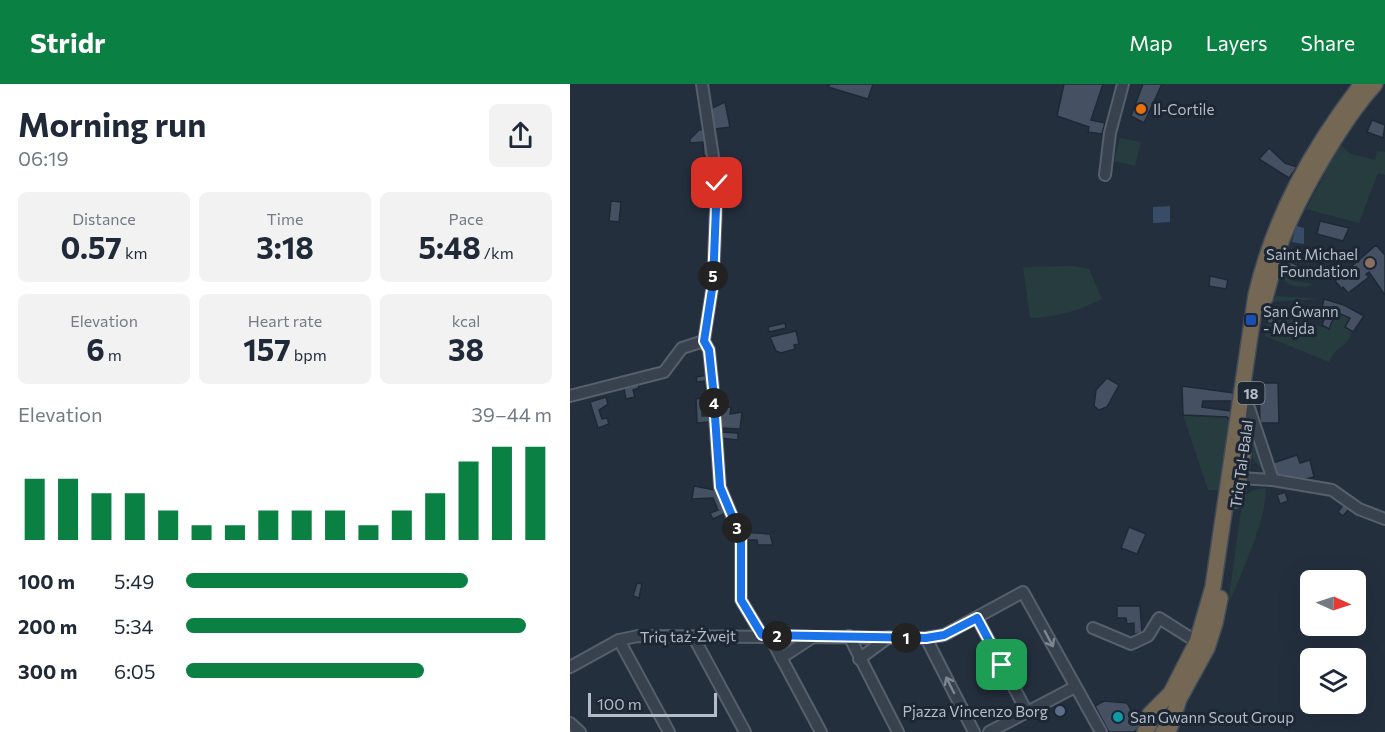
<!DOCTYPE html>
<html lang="en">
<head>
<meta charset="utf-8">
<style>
	body { margin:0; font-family:Commissioner,sans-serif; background:#f2f2f3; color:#1f2937; height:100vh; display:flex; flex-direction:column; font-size:22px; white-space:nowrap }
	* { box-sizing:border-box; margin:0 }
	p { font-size:20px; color:#747a83 }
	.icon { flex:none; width:33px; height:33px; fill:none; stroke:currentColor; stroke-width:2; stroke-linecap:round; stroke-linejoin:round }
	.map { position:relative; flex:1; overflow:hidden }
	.drawer { display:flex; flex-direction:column; background:#fff; width:570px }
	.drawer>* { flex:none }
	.needle { width:39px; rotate:93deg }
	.fabs { position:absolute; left:730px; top:486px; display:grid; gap:12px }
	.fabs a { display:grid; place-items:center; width:66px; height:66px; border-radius:9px; background:#fff; box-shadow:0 6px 24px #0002; font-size:30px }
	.scale { position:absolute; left:18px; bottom:15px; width:129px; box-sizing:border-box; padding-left:6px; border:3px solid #b4bcc9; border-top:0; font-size:16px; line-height:21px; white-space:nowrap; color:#b4bcc9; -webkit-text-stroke:4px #1d2633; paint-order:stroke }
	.pin { position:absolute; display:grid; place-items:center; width:51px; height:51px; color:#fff; margin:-26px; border-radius:12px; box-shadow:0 3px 9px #0006 }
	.km { position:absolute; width:30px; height:30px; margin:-15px; border-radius:50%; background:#222; color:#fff; font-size:16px; line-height:30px; text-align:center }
	.round { display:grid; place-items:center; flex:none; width:63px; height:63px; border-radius:9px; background:#f2f2f3 }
	.head { display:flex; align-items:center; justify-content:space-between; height:102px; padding:0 18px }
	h1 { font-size:33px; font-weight:700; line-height:45px }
	.stats { display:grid; grid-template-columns:repeat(3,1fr); gap:9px; height:102px; padding:6px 18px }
	.stats div { display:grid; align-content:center; border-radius:9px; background:#f2f2f3; text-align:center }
	.stats b { font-size:30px; font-weight:700 }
	.stats small { font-size:16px; font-weight:400 }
	.stats p { font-size:16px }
	.chart { height:168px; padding:12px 18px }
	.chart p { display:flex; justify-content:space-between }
	.chart svg { width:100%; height:108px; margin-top:6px; stroke:#0b8043; stroke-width:6 }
	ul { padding:0 18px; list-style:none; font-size:20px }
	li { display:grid; grid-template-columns:96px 72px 1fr; align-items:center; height:45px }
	li i { height:15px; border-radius:8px; background:#0b8043 }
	header { display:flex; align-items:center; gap:36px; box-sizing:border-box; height:84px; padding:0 30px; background:#0b8043; color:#fff }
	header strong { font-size:28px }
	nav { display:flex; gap:33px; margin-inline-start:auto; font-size:21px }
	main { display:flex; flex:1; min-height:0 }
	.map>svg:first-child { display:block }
	.green { fill:#263c3f }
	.water { fill:#394c67 }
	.building { fill:#455162; stroke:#1f2835; stroke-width:1.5 }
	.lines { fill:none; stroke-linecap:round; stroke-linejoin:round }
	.minor-casing { stroke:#565f6c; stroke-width:14 }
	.highway-casing { stroke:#434c59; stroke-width:18 }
	.minor { stroke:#38414e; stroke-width:10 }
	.highway { stroke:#746855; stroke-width:15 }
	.oneway { stroke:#7c8592 }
	.route-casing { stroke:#fff; stroke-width:12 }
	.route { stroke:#1a73e8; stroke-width:8 }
	.food-dot { fill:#e8710a; stroke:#1d2633; stroke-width:2 }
	.education-dot { fill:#8d6e63; stroke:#1d2633; stroke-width:2 }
	.transit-dot { fill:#1a4fb4; stroke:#1d2633; stroke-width:2 }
	.service-dot { fill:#5c6f8a; stroke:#1d2633; stroke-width:2 }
	.culture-dot { fill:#0f9aa8; stroke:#1d2633; stroke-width:2 }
	.labels { text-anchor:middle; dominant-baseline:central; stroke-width:6; stroke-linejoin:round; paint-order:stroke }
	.shield { fill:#1d2633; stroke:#878f9c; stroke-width:1.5 }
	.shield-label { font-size:14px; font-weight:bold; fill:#b4bcc9 }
	.poi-label { font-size:15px; fill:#b4bcc9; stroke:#1d2633; text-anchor:start }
	.street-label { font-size:15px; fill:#b4bcc9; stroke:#1d2633 }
</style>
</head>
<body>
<header>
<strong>Stridr</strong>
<nav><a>Map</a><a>Layers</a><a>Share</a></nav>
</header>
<main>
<section class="drawer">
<div class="head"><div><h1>Morning run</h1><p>06:19</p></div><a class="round"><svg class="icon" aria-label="share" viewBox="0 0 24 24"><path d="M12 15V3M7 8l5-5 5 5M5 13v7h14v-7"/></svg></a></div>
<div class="stats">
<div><p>Distance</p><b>0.57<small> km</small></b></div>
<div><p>Time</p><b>3:18</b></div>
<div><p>Pace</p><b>5:48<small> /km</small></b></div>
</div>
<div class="stats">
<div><p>Elevation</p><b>6<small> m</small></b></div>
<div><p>Heart rate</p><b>157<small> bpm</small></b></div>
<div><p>kcal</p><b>38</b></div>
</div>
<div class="chart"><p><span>Elevation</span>39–44 m</p>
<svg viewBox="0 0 160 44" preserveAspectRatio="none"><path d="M5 44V19M15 44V19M25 44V25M35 44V25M45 44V32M55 44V38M65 44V38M75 44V32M85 44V32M95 44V32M105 44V38M115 44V32M125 44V25M135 44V12M145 44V6M155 44V6"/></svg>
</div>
<ul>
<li><b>100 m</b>5:49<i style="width:77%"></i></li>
<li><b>200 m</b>5:34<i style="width:93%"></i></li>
<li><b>300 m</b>6:05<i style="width:65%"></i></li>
</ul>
</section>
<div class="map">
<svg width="815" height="648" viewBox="0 0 815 648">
	<rect width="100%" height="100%" fill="#242f3e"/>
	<!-- green -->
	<g class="green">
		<polygon points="550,54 571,58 565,82 544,77"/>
		<polygon points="770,61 781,70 805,76 807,67 815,68 815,91 808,89 789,139 736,125"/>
		<path d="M503 182 519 185 532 215C507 227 488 233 460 234L453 183Z"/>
		<path d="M712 184 721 196 743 200C732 206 719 202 711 194Z"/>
		<polygon points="707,212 751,215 700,218"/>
		<path d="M766 228 780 234C786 264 768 257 759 278L695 252 698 234 731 237 759 245Z"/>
		<polygon points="613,331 657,333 659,345 651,406 638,406"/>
		<path d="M683 346 696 388C679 377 680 365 683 346Z"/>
		<path d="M696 404C697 433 671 492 658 520L672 419C678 406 683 405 696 404Z"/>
	</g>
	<!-- water -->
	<g class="water">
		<polygon points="600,122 600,138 583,139 583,123"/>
		<polygon points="726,142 734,144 734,160 722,158"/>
	</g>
	<!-- building -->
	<g class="building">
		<polygon points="260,0 303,0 298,15 258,3"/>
		<polygon points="494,0 533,0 521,36 535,39 532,50 518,48 519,43 487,32"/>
		<polygon points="573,0 592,0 574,39 561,32"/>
		<polygon points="155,18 160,43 145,45 140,25"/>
		<polygon points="802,36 815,41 813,54 797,48"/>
		<polygon points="136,45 141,71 134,72 133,58 120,59 120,55 129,46"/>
		<polygon points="699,64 715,79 727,83 719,94 689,75"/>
		<polygon points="41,117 51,118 49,138 39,137"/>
		<polygon points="750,137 779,144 773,157 747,150"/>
		<polygon points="806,161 815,171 815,211 799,188 796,190 799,193 778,209 773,203 772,205 765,197"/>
		<polygon points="717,177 730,182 726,195 716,191"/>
		<polygon points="640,192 658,196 656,205 639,202"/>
		<polygon points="754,215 774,221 794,232 783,248 775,243 780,234 766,228 759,245 752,241 758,226 752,224"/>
		<polygon points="699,228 709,229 705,240 697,239"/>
		<polygon points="215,239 216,244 199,248 198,243"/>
		<polygon points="226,247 229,260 224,261 225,265 211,269 206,267 200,253"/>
		<polygon points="139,291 142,308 136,308 134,297 127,298 126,293"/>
		<polygon points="537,294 549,301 537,323 529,326 524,322 526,306"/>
		<polygon points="67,297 69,304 63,306 65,313 56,315 53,301"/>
		<polygon points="689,299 708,299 709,339 690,339"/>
		<polygon points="612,302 664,309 663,317 633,317 632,323 661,327 661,336 657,333 613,331"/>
		<polygon points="136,308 142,308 142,338 127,339 126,315 132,314 132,332 137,332"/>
		<polygon points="36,313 38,320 29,326 32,335 37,334 39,340 28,344 20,318"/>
		<polygon points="161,323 160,330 172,328 170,345 150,344 149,324"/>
		<polygon points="149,348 168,349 168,356 149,354"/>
		<polygon points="727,371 730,379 740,376 744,393 728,397 707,392 703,379"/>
		<polygon points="124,402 145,406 156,429 143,435 140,429 148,426 143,414 122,415"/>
		<polygon points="715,408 718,417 710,420 707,411"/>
		<polygon points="773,421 779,425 773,432 768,428"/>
		<polygon points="559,443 576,450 567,470 551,464"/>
		<polygon points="172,448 200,450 203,461 188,461 187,456 174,456"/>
		<polygon points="67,499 72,500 69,514 63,512"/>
		<polygon points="547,522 570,522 572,549 564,550 564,539 557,540 556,534 547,534"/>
		<polygon points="534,617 557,619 570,643 564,648 539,648 525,622"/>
	</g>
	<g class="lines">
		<!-- minor casing -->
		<g class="minor-casing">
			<g id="minor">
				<polyline points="132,0 147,99 143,199 134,257 139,266 143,304 150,403 171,453 171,516 192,551"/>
				<polyline points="535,91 540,49 553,0"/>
				<polyline points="0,312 94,288 112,264 134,257"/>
				<polyline points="679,324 703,396"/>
				<polyline points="670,394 703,396 762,406 789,425 815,435"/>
				<polyline points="407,534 457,628"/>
				<polyline points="523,544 561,560 578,552 589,534 627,558"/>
				<polyline points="199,551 251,648"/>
				<polyline points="279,552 328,648"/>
				<polyline points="124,554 175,648"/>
				<polyline points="356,554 404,648"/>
				<polyline points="49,556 99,648"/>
				<polyline points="211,574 243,553"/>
				<polyline points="289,575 319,553"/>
				<polyline points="0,583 49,556 68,552 356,554 374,551 453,508 531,648"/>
				<polyline points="0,639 10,648"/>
				<polyline points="419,648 505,603"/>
			</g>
		</g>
		<!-- highway casing -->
		<g class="highway-casing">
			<g id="highway">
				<path d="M695 214C700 196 704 178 710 160 727 114 772 36 805 0"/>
				<polyline points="666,416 673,369"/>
				<path d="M575 648 579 641 580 630 601 609 627 558 643 503 686 211C705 131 742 65 792 0"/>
				<polyline points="593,648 600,643 609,615 637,564 645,539 650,514"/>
			</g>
		</g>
		<!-- minor -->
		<use href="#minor" class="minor"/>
		<!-- highway -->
		<use href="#highway" class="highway"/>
	</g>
	<!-- one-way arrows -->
	<defs><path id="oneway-shaft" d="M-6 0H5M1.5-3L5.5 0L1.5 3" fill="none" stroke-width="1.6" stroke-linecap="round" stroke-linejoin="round" transform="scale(1.5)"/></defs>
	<g class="oneway">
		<use href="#oneway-shaft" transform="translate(479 555) rotate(62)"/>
		<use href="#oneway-shaft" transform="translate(380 601) rotate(-117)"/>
	</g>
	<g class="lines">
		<!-- route casing -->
		<g class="route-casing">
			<polyline id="route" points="147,99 143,199 134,257 139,266 143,304 150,403 171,453 171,516 192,551 356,554 374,551 407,534 432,581"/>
		</g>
		<!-- route -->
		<use href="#route" class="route"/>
	</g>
	<!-- markers -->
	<circle class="food-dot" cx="571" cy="25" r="6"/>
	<circle class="education-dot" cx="800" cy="179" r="6"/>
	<rect class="transit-dot" x="675" y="230" width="12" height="12" rx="3"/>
	<circle class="service-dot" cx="490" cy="627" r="6"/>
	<circle class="culture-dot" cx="548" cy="633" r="6"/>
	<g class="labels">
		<!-- shield labels -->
		<rect class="shield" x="667.5" y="298" width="27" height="22" rx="4.5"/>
		<g class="shield-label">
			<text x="681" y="309">18</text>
		</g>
		<!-- poi labels -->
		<g class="poi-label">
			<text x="583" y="25">Il-Cortile</text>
			<text x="788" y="170" text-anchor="end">Saint Michael<tspan x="788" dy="17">Foundation</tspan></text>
			<text x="693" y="227">San Ġwann<tspan x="693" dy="17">- Mejda</tspan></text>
			<text x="478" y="627" text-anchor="end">Pjazza Vincenzo Borg</text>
			<text x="560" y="633">San Gwann Scout Group</text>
		</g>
		<!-- street labels -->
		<g class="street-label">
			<text transform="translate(671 380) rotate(-82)">Triq Tal-Balal</text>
			<text transform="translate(118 552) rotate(-1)">Triq taż-Żwejt</text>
		</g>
	</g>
</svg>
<div class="fabs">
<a><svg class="needle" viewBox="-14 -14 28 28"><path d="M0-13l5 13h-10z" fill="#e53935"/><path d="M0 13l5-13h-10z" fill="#747a83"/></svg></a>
<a><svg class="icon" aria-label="layers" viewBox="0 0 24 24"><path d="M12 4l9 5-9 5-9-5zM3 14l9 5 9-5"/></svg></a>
</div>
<div class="scale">100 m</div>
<div class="pin" style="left:432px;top:581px;background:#1e9e55"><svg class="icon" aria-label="arrive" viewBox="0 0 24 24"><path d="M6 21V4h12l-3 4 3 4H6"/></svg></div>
<div class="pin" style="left:147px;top:99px;background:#d93025"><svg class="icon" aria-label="check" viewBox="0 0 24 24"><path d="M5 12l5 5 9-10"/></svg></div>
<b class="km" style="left:336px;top:554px">1</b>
<b class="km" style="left:207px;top:552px">2</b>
<b class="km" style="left:167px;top:444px">3</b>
<b class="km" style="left:144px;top:319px">4</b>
<b class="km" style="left:143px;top:192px">5</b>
</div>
</main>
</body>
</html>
